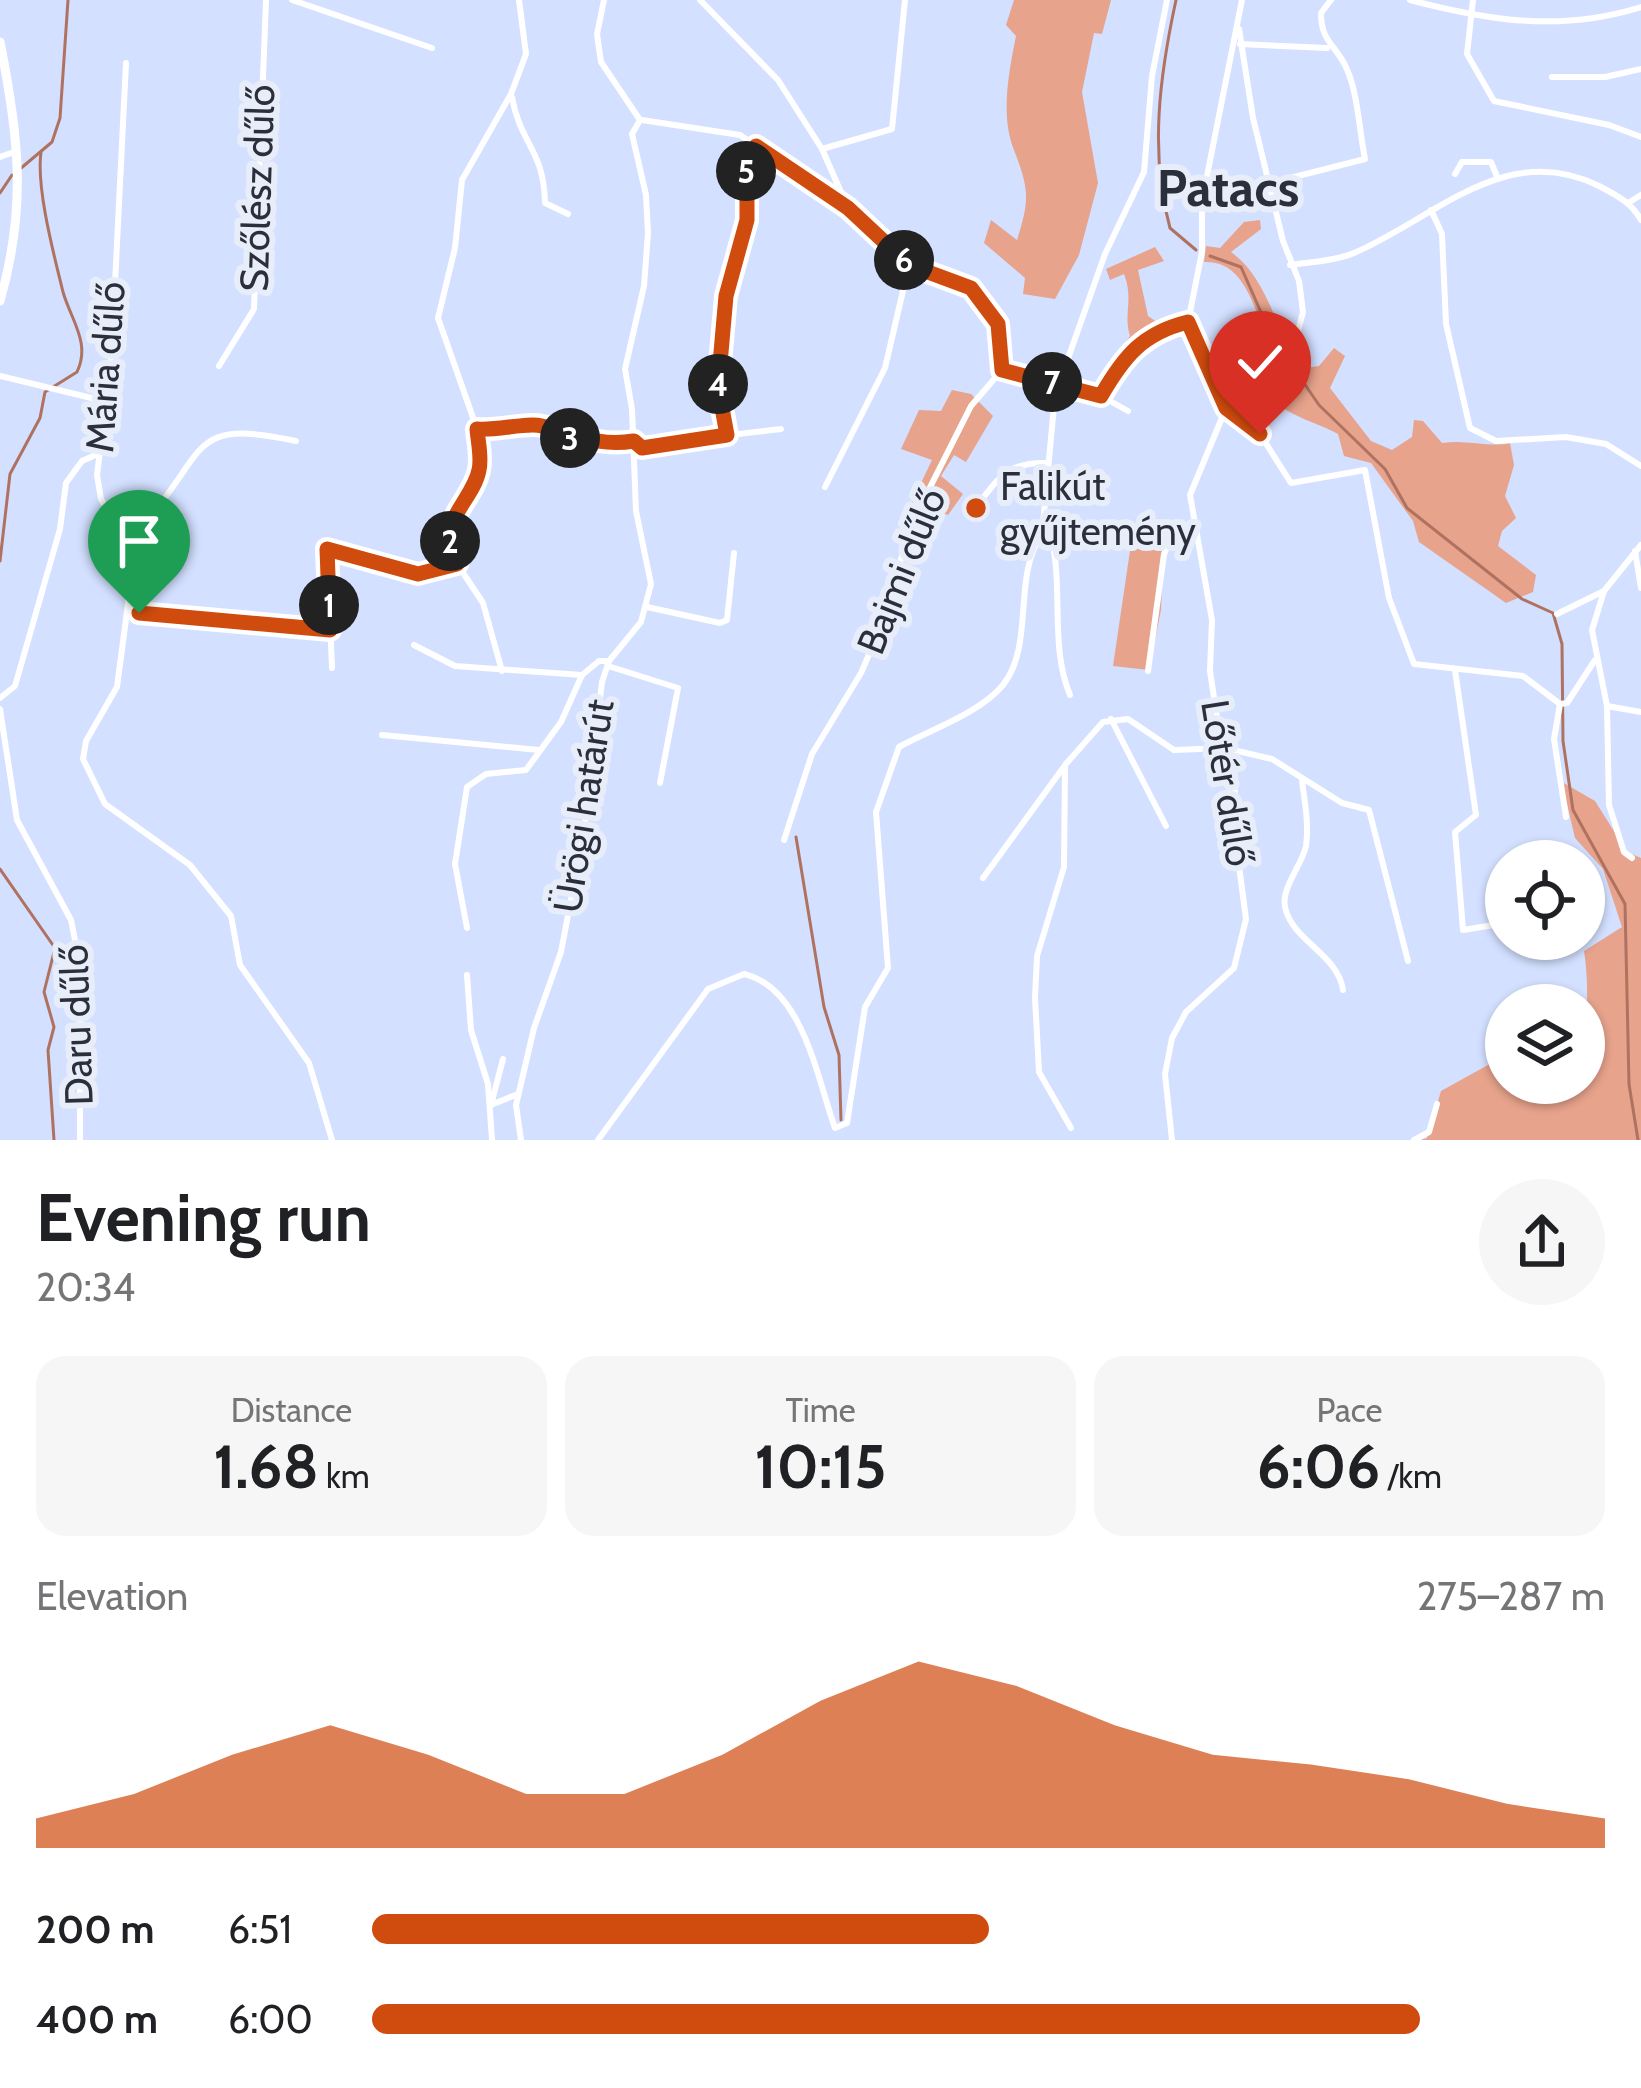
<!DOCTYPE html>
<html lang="en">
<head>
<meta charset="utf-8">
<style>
	body { margin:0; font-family:Cabin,sans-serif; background:#f6f6f6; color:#202124; height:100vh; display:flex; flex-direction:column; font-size:45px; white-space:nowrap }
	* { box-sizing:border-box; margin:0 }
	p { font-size:39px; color:#757577 }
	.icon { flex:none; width:66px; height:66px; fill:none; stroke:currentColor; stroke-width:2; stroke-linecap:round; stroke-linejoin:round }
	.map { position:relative; height:1140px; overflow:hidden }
	.side { display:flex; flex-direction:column; background:#fff; flex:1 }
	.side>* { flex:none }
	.buttons { position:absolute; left:1485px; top:840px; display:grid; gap:24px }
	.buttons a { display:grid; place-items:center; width:120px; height:120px; border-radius:50%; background:#fff; box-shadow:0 3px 9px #0004; font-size:60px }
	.pin { position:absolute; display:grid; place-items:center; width:102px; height:102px; color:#fff; margin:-123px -51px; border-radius:50% 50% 50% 0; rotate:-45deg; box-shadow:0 0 12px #0007 }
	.pin .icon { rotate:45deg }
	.km { position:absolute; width:60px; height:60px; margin:-30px; border-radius:50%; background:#222; color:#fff; font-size:33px; line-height:60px; text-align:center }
	.round { display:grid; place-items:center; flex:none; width:126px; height:126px; border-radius:63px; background:#f6f6f6 }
	.head { display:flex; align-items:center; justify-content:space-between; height:204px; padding:0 36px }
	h1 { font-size:66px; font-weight:700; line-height:90px }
	.metrics { display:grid; grid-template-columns:repeat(3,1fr); gap:18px; height:204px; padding:12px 36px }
	.metrics div { display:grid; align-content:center; border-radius:30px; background:#f6f6f6; text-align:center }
	.metrics b { font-size:60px; font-weight:700 }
	.metrics small { font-size:33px; font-weight:400 }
	.metrics p { font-size:33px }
	.chart { height:336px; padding:24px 36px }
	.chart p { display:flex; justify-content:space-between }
	.chart svg { width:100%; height:216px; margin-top:12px; fill:#d04b0e; opacity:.7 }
	ul { padding:0 36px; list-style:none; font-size:39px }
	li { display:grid; grid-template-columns:192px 144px 1fr; align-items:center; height:90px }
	li i { height:30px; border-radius:15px; background:#d04b0e }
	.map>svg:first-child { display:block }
	.green { fill:#e7a38c }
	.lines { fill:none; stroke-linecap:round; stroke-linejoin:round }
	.stream { stroke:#b07260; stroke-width:3 }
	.minor { stroke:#fff; stroke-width:6 }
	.secondary { stroke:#fff; stroke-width:9 }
	.route-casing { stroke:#fff; stroke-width:24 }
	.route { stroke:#d04b0e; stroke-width:15 }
	.poi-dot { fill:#d04b0e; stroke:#e8edfa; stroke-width:4.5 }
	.labels { text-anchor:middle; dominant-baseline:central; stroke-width:12; stroke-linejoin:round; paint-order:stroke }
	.street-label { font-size:39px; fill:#2a2f3b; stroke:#e8edfa }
	.poi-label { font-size:39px; fill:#2a2f3b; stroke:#e8edfa; text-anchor:start }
	.district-label { font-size:51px; font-weight:bold; fill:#2a2f3b; stroke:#e8edfa }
</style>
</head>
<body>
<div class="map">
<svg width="1641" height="1140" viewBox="0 0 1641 1140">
	<rect width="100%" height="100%" fill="#d3e0ff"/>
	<!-- green -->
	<g class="green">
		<path d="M1014 0H1111L1102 34 1094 33 1082 92 1098 183 1079 255 1055 299 1023 294 1025 278 984 243 991 220 1017 240C1030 199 1029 189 1014 150 1000 116 1009 71 1016 36L1006 25Z"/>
		<path d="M1260 220 1261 229 1231 252C1270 280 1274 333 1304 368L1319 366 1334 348 1345 356 1330 388 1371 441 1392 450 1412 437 1414 420 1423 421 1442 443C1467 439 1489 448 1510 443L1514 465 1505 496 1516 518 1502 531 1498 546 1536 575 1533 592 1506 603 1419 542 1413 521 1371 463 1344 456 1338 434C1316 422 1291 417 1273 400V379H1256L1248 350 1268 339C1253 308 1245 260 1204 262L1206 246 1220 248 1244 222Z"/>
		<path d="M1155 247 1164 261 1138 270 1148 316 1171 332 1143 344 1145 352 1122 378 1118 353 1130 336C1123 314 1134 300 1124 274L1110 280 1106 269Z"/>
		<polygon points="952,390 971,394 993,416 966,462 954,455 941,476 963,494 948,515 933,508 930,536 913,557 905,556 916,508 911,504 932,460 901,449 919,410 941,411"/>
		<polygon points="1132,537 1164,537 1161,610 1149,670 1113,666"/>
		<path d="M1562 782 1595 801 1627 852 1641 858V1140H1421L1427 1138 1441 1091 1506 1055V1083H1584C1584 1038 1591 994 1584 951L1622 927 1603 869 1575 838Z"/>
	</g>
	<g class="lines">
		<!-- stream -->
		<g class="stream">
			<path d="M1176 0C1160 74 1149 153 1170 228L1196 250"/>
			<polyline points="20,169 52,142 60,118 68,0"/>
			<polyline points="0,193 12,175"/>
			<polyline points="1210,256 1241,267 1271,335 1319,405 1385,469 1407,508 1522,599 1553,613 1562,644 1563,741 1573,810 1625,904 1629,1084 1638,1140"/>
			<path d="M0 561 10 474 40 418 45 392 77 372C91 343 71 320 63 292 54 255 36 188 41 152"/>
			<polyline points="796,837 824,1007 839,1055 841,1120"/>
			<polyline points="0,869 55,948 44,992 54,1027 48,1050 54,1140"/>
		</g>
		<!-- minor -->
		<g class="minor">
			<polyline points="292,0 432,48"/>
			<polyline points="700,0 778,80 822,149 848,208 909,265 971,288 992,310 1002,359 1002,370 971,406 910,527 884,620 861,673 812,754 784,840"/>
			<path d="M1410 0C1490 21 1561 32 1641 7"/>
			<polyline points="1473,0 1467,54 1494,101 1609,125 1641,137"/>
			<polyline points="1239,29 1253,118 1283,241 1299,281 1303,312 1294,346"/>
			<polyline points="1240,44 1327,48"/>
			<polyline points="126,63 111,364 97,475 101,499 126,543 131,581 117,687 86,741 83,759 105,804 190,865 231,916 240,965 309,1063 332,1140"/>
			<polyline points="1552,77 1605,77 1641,69"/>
			<path d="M512 97C520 144 544 149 545 203L568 214"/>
			<polyline points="642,120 740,135 848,208"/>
			<polyline points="822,149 892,129 905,0"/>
			<polyline points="0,157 14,152"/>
			<polyline points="1455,174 1462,162 1491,162 1498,179"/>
			<path d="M1270 183 1365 159C1359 130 1358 89 1344 63 1333 43 1321 40 1321 13L1331 0"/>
			<polyline points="1628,203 1641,195"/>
			<polyline points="1431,210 1442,234 1446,324 1470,428 1496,441 1566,437 1606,444 1641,466"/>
			<path d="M1290 265C1310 262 1335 261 1354 253 1434 219 1506 139 1599 186 1616 195 1631 202 1641 220"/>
			<polyline points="219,366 254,309 266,0"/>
			<polyline points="1002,370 1101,396 1128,411"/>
			<polyline points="0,376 104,401"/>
			<polyline points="1101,396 1148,335 1188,322"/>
			<polyline points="1226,408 1260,434 1291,483 1365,470 1389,598 1414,664 1523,676 1560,704 1567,703 1595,660"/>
			<polyline points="1226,408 1188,322 1202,252 1202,201 1242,0"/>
			<path d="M477 429C497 431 527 422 542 426 576 435 597 447 634 441"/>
			<polyline points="727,435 718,386 726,296 747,220 747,159 756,146"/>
			<polyline points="635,446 781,429"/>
			<polyline points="825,487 885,368 909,265"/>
			<path d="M968 515C996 487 999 461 1048 463"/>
			<path d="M1045 517C1068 575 1047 640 1070 695"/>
			<path d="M113 524 148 519C208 450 189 418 296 441"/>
			<polyline points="1042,534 1055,395 1105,254 1144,172 1152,76 1167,0"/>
			<polyline points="1635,551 1641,588"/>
			<polyline points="1604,591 1592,630 1607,706 1609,805 1624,852 1632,858"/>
			<polyline points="131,592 139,613 330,630"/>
			<polyline points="647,607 720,623 727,620 734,553"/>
			<polyline points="1557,614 1604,591 1641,545"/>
			<polyline points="414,645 455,666 582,675"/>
			<polyline points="608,666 678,688 660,783"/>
			<polyline points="332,668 327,549 418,574 457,564"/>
			<polyline points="1455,670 1476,815 1455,832 1463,930 1506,923"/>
			<polyline points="502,671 483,603 452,556 453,519 476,478 479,458 477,429 438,318 455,248 462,180 511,94 526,54 519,0"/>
			<polyline points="1148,671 1164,554 1174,531"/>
			<polyline points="0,698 15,686 60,529 66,483 82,461 100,453"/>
			<polyline points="1560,704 1554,739 1566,817"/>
			<polyline points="1607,706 1641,712"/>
			<polyline points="0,709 17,820 71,920 80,965 80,1140"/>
			<polyline points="1111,719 1166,826"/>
			<polyline points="382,735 539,750"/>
			<path d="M1302 781C1305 803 1309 824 1306 846 1302 865 1281 888 1285 907 1292 941 1338 954 1343 990"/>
			<polyline points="983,878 1063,768"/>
			<polyline points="467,928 455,864 467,787 486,774 526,770 561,722 582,675 599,661 609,661"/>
			<polyline points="1533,939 1541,945"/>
			<polyline points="467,975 471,1030 488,1084 492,1140"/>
			<polyline points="503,1059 491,1105 518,1094"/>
			<polyline points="1071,1128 1039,1072 1035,998 1037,956 1064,867 1065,765 1103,722 1128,719 1174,750 1225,748 1272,759 1342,803 1369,810 1408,961"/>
			<polyline points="521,1140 516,1105 534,1028 561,952 584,831 602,682 609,661 641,622 651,584 636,511 632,409 625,369 644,286 648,233 646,195 632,134 640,120 601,62 597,34 604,0"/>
			<path d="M598 1140 708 989 744 974C803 988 817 1078 835 1128L847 1123 865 1007 888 968 876 812 899 747C930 730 980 713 1003 685 1035 645 1012 576 1042 534L1194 529"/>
			<polyline points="1172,1140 1165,1074 1172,1038 1186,1012 1234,968 1246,919 1234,828 1235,776 1219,731 1210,671 1212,620 1190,495 1226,408"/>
			<polyline points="1414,1140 1429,1132 1437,1104"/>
		</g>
		<!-- secondary -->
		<path class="secondary" d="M0 42C19 137 27 207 0 301"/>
	</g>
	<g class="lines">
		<!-- route casing -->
		<g class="route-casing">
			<path id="route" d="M139 613 330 630 327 549 418 574 457 564C432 524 473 502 479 470 482 458 478 442 477 429 497 431 527 422 542 426 576 434 597 447 634 441L642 448 727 435 718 386 726 296 747 220V159L756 146 848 208 909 265 971 288 998 324 1002 370 1101 396C1124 356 1143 333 1188 322L1226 408 1260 434"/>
		</g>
		<!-- route -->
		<use href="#route" class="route"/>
	</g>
	<!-- markers -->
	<circle class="poi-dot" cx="976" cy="508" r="12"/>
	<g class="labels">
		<!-- street labels -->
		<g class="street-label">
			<text transform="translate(257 188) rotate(-88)">Szőlész dűlő</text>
			<text transform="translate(105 367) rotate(-86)">Mária dűlő</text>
			<text transform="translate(901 571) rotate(-68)">Bajmi dűlő</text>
			<text transform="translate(1228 783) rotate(81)">Lőtér dűlő</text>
			<text transform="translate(583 806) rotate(-81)">Ürögi határút</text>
			<text transform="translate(76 1025) rotate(-92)">Daru dűlő</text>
		</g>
		<!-- poi labels -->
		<g class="poi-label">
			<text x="1000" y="486">Falikút<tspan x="1000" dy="45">gyűjtemény</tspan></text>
		</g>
		<!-- district labels -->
		<g class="district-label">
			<text x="1228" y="188">Patacs</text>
		</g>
	</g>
</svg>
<div class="buttons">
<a><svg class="icon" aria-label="locate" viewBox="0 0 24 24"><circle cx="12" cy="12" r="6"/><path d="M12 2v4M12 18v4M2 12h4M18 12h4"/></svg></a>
<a><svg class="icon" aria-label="layers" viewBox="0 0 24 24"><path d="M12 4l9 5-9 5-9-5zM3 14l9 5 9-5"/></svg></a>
</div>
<div class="pin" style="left:139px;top:613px;background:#1e9e55"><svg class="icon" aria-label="arrive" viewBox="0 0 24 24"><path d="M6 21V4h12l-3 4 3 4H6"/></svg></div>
<div class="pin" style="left:1260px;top:434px;background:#d93025"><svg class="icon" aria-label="check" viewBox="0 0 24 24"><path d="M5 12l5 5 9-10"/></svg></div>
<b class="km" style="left:329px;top:605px">1</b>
<b class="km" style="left:450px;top:541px">2</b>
<b class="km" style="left:570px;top:438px">3</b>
<b class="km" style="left:718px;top:384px">4</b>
<b class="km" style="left:746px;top:171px">5</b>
<b class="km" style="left:904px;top:260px">6</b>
<b class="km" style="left:1052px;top:382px">7</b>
</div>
<section class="side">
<div class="head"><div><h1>Evening run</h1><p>20:34</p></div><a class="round"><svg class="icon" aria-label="share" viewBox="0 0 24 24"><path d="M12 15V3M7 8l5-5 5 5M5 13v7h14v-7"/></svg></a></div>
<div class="metrics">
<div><p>Distance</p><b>1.68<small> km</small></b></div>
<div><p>Time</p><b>10:15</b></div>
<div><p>Pace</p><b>6:06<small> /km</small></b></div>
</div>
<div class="chart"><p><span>Elevation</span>275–287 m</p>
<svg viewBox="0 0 160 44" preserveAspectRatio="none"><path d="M0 44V38L10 33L20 25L30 19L40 25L50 33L60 33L70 25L80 14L90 6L100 11L110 19L120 25L130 27L140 30L150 35L160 38V44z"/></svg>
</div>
<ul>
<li><b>200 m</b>6:51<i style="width:50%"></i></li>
<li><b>400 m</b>6:00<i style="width:85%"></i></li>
</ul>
</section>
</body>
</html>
